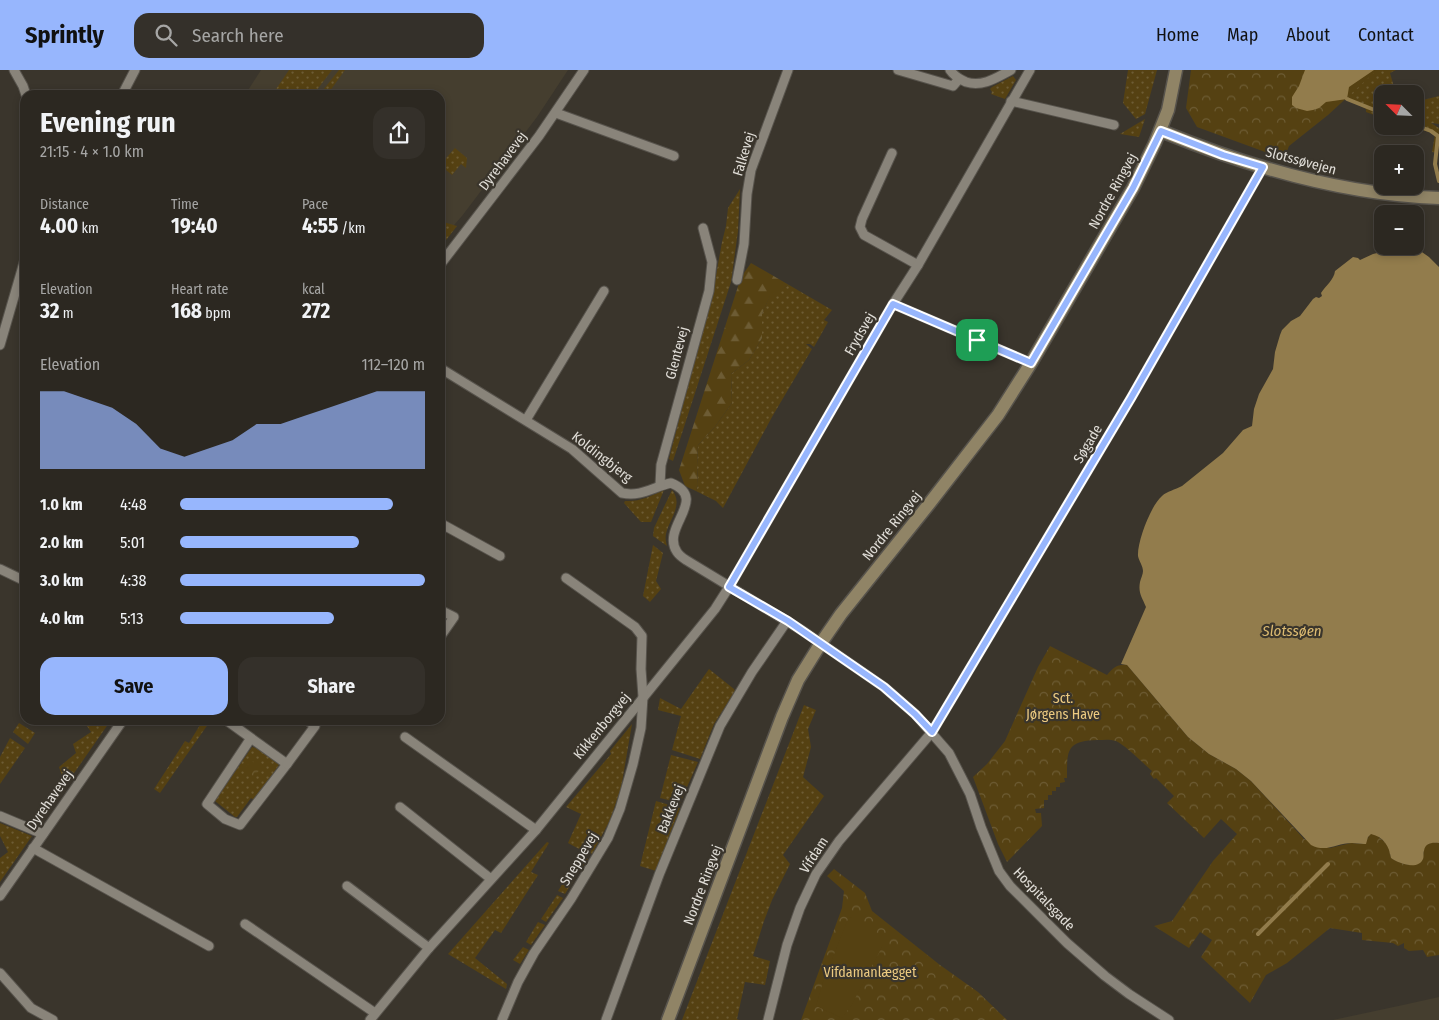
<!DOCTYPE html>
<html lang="en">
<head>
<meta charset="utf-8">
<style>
	body { margin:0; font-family:"Fira Sans Condensed",sans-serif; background:#34302a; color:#f1f3f6; height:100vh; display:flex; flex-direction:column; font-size:19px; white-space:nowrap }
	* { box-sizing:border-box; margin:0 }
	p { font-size:16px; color:#a6a6a5 }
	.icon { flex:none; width:28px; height:28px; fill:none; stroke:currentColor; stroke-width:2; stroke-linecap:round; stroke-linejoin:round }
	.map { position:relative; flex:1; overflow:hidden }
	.panel { position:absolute; left:20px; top:20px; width:425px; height:635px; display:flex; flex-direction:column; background:#2c2821; border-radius:15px; box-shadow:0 2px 8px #0003,0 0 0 1px #48443f }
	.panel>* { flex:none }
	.needle { width:32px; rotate:294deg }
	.fabs { position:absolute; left:1374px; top:15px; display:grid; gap:10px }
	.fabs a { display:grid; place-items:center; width:50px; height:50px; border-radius:10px; background:#2c2821; box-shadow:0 2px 8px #0003,0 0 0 1px #48443f; font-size:25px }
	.pin { position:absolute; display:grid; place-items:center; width:42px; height:42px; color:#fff; margin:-21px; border-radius:10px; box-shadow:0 2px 8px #0006 }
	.round { display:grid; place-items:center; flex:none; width:52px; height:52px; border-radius:15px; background:#34302a }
	.headline { display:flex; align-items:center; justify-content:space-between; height:85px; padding:0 20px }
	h1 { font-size:28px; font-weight:700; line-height:38px }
	.metrics { display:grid; grid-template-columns:repeat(3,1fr); gap:8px; height:85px; padding:5px 20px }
	.metrics div { display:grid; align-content:center }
	.metrics b { font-size:21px; font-weight:700 }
	.metrics small { font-size:14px; font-weight:400 }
	.metrics p { font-size:14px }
	.chart { height:140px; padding:10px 20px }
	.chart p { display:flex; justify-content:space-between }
	.chart svg { width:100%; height:90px; margin-top:5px; fill:#97b6fd; opacity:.7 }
	.button { display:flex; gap:10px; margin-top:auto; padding:10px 20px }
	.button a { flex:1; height:58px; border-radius:15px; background:#97b6fd; color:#111; font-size:20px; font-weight:700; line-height:58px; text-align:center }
	.button a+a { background:#34302a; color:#f1f3f6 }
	ul { padding:0 20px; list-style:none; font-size:16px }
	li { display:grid; grid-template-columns:80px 60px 1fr; align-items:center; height:38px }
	li i { height:12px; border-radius:6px; background:#97b6fd }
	header { display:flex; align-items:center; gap:30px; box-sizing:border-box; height:70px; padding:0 25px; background:#97b6fd; color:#111 }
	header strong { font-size:24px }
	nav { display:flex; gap:28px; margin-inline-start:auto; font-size:18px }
	.search { width:350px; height:45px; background:#34302a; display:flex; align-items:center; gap:12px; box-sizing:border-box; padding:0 18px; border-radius:15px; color:#a6a6a5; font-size:19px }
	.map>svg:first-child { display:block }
	.built { fill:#453e2f }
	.grass { fill:url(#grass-dots) }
	.forest { fill:url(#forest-firs) }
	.park { fill:url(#park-crowns) }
	.pitch { fill:#554112 }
	.water { fill:#927c4c }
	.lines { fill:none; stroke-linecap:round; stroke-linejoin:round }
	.stream { stroke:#927c4c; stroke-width:4 }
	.street-casing { stroke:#57534c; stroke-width:11 }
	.secondary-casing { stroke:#57534c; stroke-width:15 }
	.street { stroke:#89847a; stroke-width:9 }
	.secondary { stroke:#908466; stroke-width:12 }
	.route-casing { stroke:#fff; stroke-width:10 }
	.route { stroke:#97b6fd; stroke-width:6 }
	.labels { text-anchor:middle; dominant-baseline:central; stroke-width:4.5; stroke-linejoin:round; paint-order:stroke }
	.street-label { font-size:14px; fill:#e1ded8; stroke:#3a352c }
	.park-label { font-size:14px; fill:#ecca80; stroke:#3a352c }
	.water-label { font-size:15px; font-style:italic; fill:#debc72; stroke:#3a352c }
</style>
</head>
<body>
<header>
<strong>Sprintly</strong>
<div class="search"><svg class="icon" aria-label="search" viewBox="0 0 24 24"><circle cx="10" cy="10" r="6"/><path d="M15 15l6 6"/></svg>Search here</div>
<nav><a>Home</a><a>Map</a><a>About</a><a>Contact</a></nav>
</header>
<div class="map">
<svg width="1439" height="950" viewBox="0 0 1439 950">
	<defs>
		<pattern id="grass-dots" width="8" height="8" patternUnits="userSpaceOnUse" patternTransform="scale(1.25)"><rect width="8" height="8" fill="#554112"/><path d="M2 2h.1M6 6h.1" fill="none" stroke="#6d5c34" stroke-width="1.8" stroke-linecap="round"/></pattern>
		<pattern id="forest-firs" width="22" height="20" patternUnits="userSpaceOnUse" patternTransform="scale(1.25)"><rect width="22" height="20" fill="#554112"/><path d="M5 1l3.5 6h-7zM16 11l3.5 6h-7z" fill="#6d5c34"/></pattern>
		<pattern id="park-crowns" width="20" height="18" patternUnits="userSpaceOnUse" patternTransform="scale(1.25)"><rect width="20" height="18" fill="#554112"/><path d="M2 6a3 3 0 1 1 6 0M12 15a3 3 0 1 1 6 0" fill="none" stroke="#6d5c34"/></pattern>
	</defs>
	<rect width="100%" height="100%" fill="#3a352c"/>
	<!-- built -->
	<g class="built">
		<polygon points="261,0 568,0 537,47 462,146 440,171 440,25 245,25"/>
		<polygon points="1439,927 1439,950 1333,950 1403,935"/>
	</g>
	<!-- grass -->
	<g class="grass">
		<polygon points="289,0 332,0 313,25 272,25"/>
		<polygon points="339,0 345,0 327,25 319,25"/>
		<polygon points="1128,0 1157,0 1145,44 1136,49 1123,33"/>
		<polygon points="1374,0 1396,0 1390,3 1396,24 1382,24 1382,48 1366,42 1366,39 1347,29 1349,24"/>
		<polygon points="1013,6 1016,10 1005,29 991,24 992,22 990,19 992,17"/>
		<polygon points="1439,26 1439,54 1431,53 1439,58 1438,83 1432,82 1435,64 1410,56 1415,56 1415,32"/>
		<polygon points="1145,49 1139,67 1120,64"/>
		<polygon points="455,78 467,88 466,98 461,94 452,105 440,95"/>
		<polygon points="740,119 738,161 731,212 673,391 669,389 715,211 722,172 726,156 728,138"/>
		<polygon points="440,151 457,156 443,174 440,172"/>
		<polygon points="789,215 832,240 824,250 828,252 814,277 810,274 806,274 812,279 772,347 723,438 716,431 696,421 698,415 697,396 698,375 714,358 732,333 731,304 749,290 762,268 762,244 770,225"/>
		<path d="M664 420 651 452H641L624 433 625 431C639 432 651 426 664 420Z"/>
		<path d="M672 420C684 435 669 449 666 464 665 468 666 472 667 476L653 466 654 458Z"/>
		<polygon points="653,475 663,483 656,511 661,519 650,532 643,526"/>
		<polygon points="709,599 734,619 735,621 714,654 700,689 672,680 681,646 658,640 660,628 681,639"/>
		<polygon points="804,635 816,640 808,659 811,677 803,707 824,726 783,785 790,794 772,830 764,851 753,886 770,891 765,915 745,912 737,949 739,950 682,950"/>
		<polygon points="83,650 111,650 70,709 66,710 62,706 59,697 76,683 73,674 91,662"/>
		<polygon points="203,650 211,650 160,723 154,719 185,671 189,673"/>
		<polygon points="19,653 35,663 28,674 13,662"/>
		<polygon points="632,654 621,718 610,750 592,784 582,778 581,780 568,773 581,744 566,737 611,684 610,681"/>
		<polygon points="10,668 25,678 0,714 0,687"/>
		<polygon points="252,677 256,678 278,692 279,695 254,730 251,728 237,747 235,747 215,731"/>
		<polygon points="671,685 698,692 680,733 660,728"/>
		<polygon points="656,731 680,738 656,801 640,796"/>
		<polygon points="0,753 32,766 0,812 0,788 8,782 0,766"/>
		<polygon points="547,772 549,773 531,802 538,805 501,863 495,860 475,888 507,914 506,919 448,884"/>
		<polygon points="582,786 588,789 577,804 571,802"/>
		<polygon points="568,805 575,808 565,824 558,821"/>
		<polygon points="557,825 563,828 546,852 541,849"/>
		<polygon points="538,852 545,855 531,875 526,872"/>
		<polygon points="523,877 529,880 520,894 513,890"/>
	</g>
	<!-- forest -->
	<polygon class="forest" points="751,193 789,215 770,226 762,244 762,268 749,290 731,304 732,333 714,358 698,375 697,396 698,415 696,421 685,416 679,400 741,207"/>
	<!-- park -->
	<g class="park">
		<polygon points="1191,0 1377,0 1328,45 1289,76 1284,89 1197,57 1186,38"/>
		<path d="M1050 576 1107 605C1113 598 1117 594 1127 595L1188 667 1209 684 1236 699 1251 711 1304 769 1330 778 1351 773 1364 774 1371 763 1375 764 1386 773 1389 776 1391 788C1400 793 1407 796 1417 794L1423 786 1424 778 1426 775 1433 772 1439 773V885L1427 887 1423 880 1409 881 1404 878V873L1398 876 1393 873 1362 870V863L1330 858 1287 893 1266 905 1250 933 1201 887 1212 870 1200 862 1189 878 1154 856 1172 851 1213 791 1237 764 1221 749 1204 768 1167 733 1174 726 1156 708 1154 709 1150 704 1152 701C1144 694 1125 675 1116 671 1110 669 1103 670 1097 670 1066 671 1067 681 1067 708H1064L1065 712 1060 713V717H1056V721H1052V725H1048V730H1044V738L1035 739 1036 743H1041L1042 756 1007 792 998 774 973 707 987 694 1005 671 1038 597Z"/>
		<polygon points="251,690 261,698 253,708 243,701"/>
		<polygon points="834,799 865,823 872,841 940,895 978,922 1007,950 801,950 842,838 844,821 827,806"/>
	</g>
	<!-- pitch -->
	<polygon class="pitch" points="853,846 883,875 851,936 842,948 816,936 823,912 848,849"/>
	<!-- water -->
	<g class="water">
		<polygon points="1305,0 1374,0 1349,17 1347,29 1326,32 1319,38 1313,40 1307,41 1296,38 1292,35 1292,27 1299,16"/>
		<path d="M1394 179H1403L1414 182 1419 180 1429 187 1439 197V773C1432 772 1425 773 1424 781 1423 782 1424 787 1423 789 1418 801 1398 793 1391 788 1389 776 1384 767 1371 764L1368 767 1366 774H1364C1360 774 1356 773 1352 773 1337 773 1326 783 1311 775L1251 711 1236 699 1209 684 1188 667 1127 595 1121 594 1146 537C1142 527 1138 523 1140 512 1141 508 1143 504 1143 501 1143 496 1139 491 1138 486 1137 472 1151 435 1162 426 1167 421 1175 420 1182 416L1223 383 1243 360 1252 356 1254 339 1259 324 1273 299 1275 282 1280 265 1282 260 1291 251 1300 246 1313 229 1316 227 1319 228 1322 226 1321 223C1326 215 1334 210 1335 201L1353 187 1358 188 1360 190 1373 184Z"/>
	</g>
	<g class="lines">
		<!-- stream -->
		<g class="stream">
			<polyline points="1347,29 1382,43"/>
			<polyline points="1415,55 1431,61 1438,66 1435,94 1439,111"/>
			<polyline points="1258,864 1328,794"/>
		</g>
		<!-- street casing -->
		<g class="street-casing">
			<g id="street">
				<polyline points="14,0 23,16 26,25"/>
				<polyline points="898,0 953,16 959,9"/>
				<path d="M950 0C954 6 959 9 966 12 983 17 996 8 1011 0"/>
				<polyline points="122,25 135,0"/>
				<polyline points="1011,31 1114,55"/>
				<polyline points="556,43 674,86"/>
				<polyline points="892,83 862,149 860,157 864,165 918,195"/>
				<polyline points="440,195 539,66 584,0"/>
				<polyline points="737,210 744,174 747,124 751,100 788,0"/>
				<polyline points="893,234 1031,293"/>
				<polyline points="0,275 25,189"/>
				<path d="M440 298 572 379 622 423C641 427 653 417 671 413 710 429 660 457 677 482 679 485 683 488 686 490L803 561 884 617 915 644 949 683 970 724 981 757 999 801 1010 816 1067 873 1105 906 1129 924 1169 950"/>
				<polyline points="526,350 604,221"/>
				<polyline points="660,415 661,395 709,221 712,192 703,158"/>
				<polyline points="440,453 500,486"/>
				<polyline points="0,499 25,511"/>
				<polyline points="440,540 454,547 440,567"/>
				<polyline points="226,650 287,694 240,755 225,749 207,734 251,668"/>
				<polyline points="405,667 536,760"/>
				<polyline points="287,694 315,656 307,650"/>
				<polyline points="400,737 491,809"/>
				<polyline points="0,746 43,764"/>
				<polyline points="33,778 209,876"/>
				<polyline points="347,816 429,878"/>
				<polyline points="0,826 123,650"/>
				<polyline points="245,854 375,943"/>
				<polyline points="0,903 31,938 53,950"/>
				<polyline points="370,950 429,878 536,760 715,539 729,517 893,234 918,195 1030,0"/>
				<polyline points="502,950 518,912 534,883 571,829 608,768 620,739 633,694 641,658 643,627 641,599 642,566 635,557 566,508"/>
				<polyline points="606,950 659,805 720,656 752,602 787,551"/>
				<polyline points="768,950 787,875 800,838 816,804 839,771 932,662 1131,328 1263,97"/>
			</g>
		</g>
		<!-- secondary casing -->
		<g class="secondary-casing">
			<g id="secondary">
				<path d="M1161 61C1249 97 1343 125 1439 128"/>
				<polyline points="668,950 782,647 798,610 821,573 841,544 929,434 998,345 1031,293 1133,118 1155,73 1168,40 1176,0"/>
			</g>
		</g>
		<!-- street -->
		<use href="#street" class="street"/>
		<!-- secondary -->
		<use href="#secondary" class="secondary"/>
	</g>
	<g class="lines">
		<!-- route casing -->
		<g class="route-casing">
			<polygon id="route" points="1161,61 1223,85 1263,97 1131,328 932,662 915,644 884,617 788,551 729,517 893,234 1031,293 1133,118"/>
		</g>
		<!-- route -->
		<use href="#route" class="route"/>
	</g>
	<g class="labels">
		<!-- street labels -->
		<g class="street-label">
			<text transform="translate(744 84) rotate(-73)">Falkevej</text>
			<text transform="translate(503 91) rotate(-53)">Dyrehavevej</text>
			<text transform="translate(1301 91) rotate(15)">Slotssøvejen</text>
			<text transform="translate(1113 121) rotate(-61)">Nordre Ringvej</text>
			<text transform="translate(860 264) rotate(-60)">Frydsvej</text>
			<text transform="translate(677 283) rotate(-75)">Glentevej</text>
			<text transform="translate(1088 374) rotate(-59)">Søgade</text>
			<text transform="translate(602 387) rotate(38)">Koldingbjerg</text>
			<text transform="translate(892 456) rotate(-51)">Nordre Ringvej</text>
			<text transform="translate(602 656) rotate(-51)">Kikkenborgvej</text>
			<text transform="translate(50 730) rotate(-55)">Dyrehavevej</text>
			<text transform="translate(671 739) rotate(-68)">Bakkevej</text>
			<text transform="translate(814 785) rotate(-57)">Vifdam</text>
			<text transform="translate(579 789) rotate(-59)">Sneppevej</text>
			<text transform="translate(703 815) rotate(-69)">Nordre Ringvej</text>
			<text transform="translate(1044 829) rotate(46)">Hospitalsgade</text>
		</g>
		<!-- park labels -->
		<g class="park-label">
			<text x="1063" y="628">Sct.<tspan x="1063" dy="16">Jørgens Have</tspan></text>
			<text x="870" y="902">Vifdamanlægget</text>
		</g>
		<!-- water labels -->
		<g class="water-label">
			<text x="1292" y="561">Slotssøen</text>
		</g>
	</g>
</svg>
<div class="fabs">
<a><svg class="needle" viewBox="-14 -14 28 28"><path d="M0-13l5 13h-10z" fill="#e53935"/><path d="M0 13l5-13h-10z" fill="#a6a6a5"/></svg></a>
<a>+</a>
<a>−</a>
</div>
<div class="pin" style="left:977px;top:270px;background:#1e9e55"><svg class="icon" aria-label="arrive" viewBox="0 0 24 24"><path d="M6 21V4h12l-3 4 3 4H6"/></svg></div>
<section class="panel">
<div class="headline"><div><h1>Evening run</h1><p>21:15 · 4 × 1.0 km</p></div><a class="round"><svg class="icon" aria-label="share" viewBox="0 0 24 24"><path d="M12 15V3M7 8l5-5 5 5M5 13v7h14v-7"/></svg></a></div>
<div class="metrics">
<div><p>Distance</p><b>4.00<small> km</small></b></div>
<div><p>Time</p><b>19:40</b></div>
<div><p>Pace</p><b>4:55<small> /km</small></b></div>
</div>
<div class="metrics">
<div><p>Elevation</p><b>32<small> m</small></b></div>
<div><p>Heart rate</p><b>168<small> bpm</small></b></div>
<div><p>kcal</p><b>272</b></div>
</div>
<div class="chart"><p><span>Elevation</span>112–120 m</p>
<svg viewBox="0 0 160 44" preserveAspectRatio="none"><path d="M0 44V6L10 6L20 10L30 14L40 22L50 34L60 38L70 34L80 30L90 22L100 22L110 18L120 14L130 10L140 6L150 6L160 6V44z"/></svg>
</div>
<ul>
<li><b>1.0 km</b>4:48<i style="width:87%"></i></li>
<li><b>2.0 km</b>5:01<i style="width:73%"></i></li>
<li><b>3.0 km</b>4:38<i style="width:100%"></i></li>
<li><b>4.0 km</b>5:13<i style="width:63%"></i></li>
</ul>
<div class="button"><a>Save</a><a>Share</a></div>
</section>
</div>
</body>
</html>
